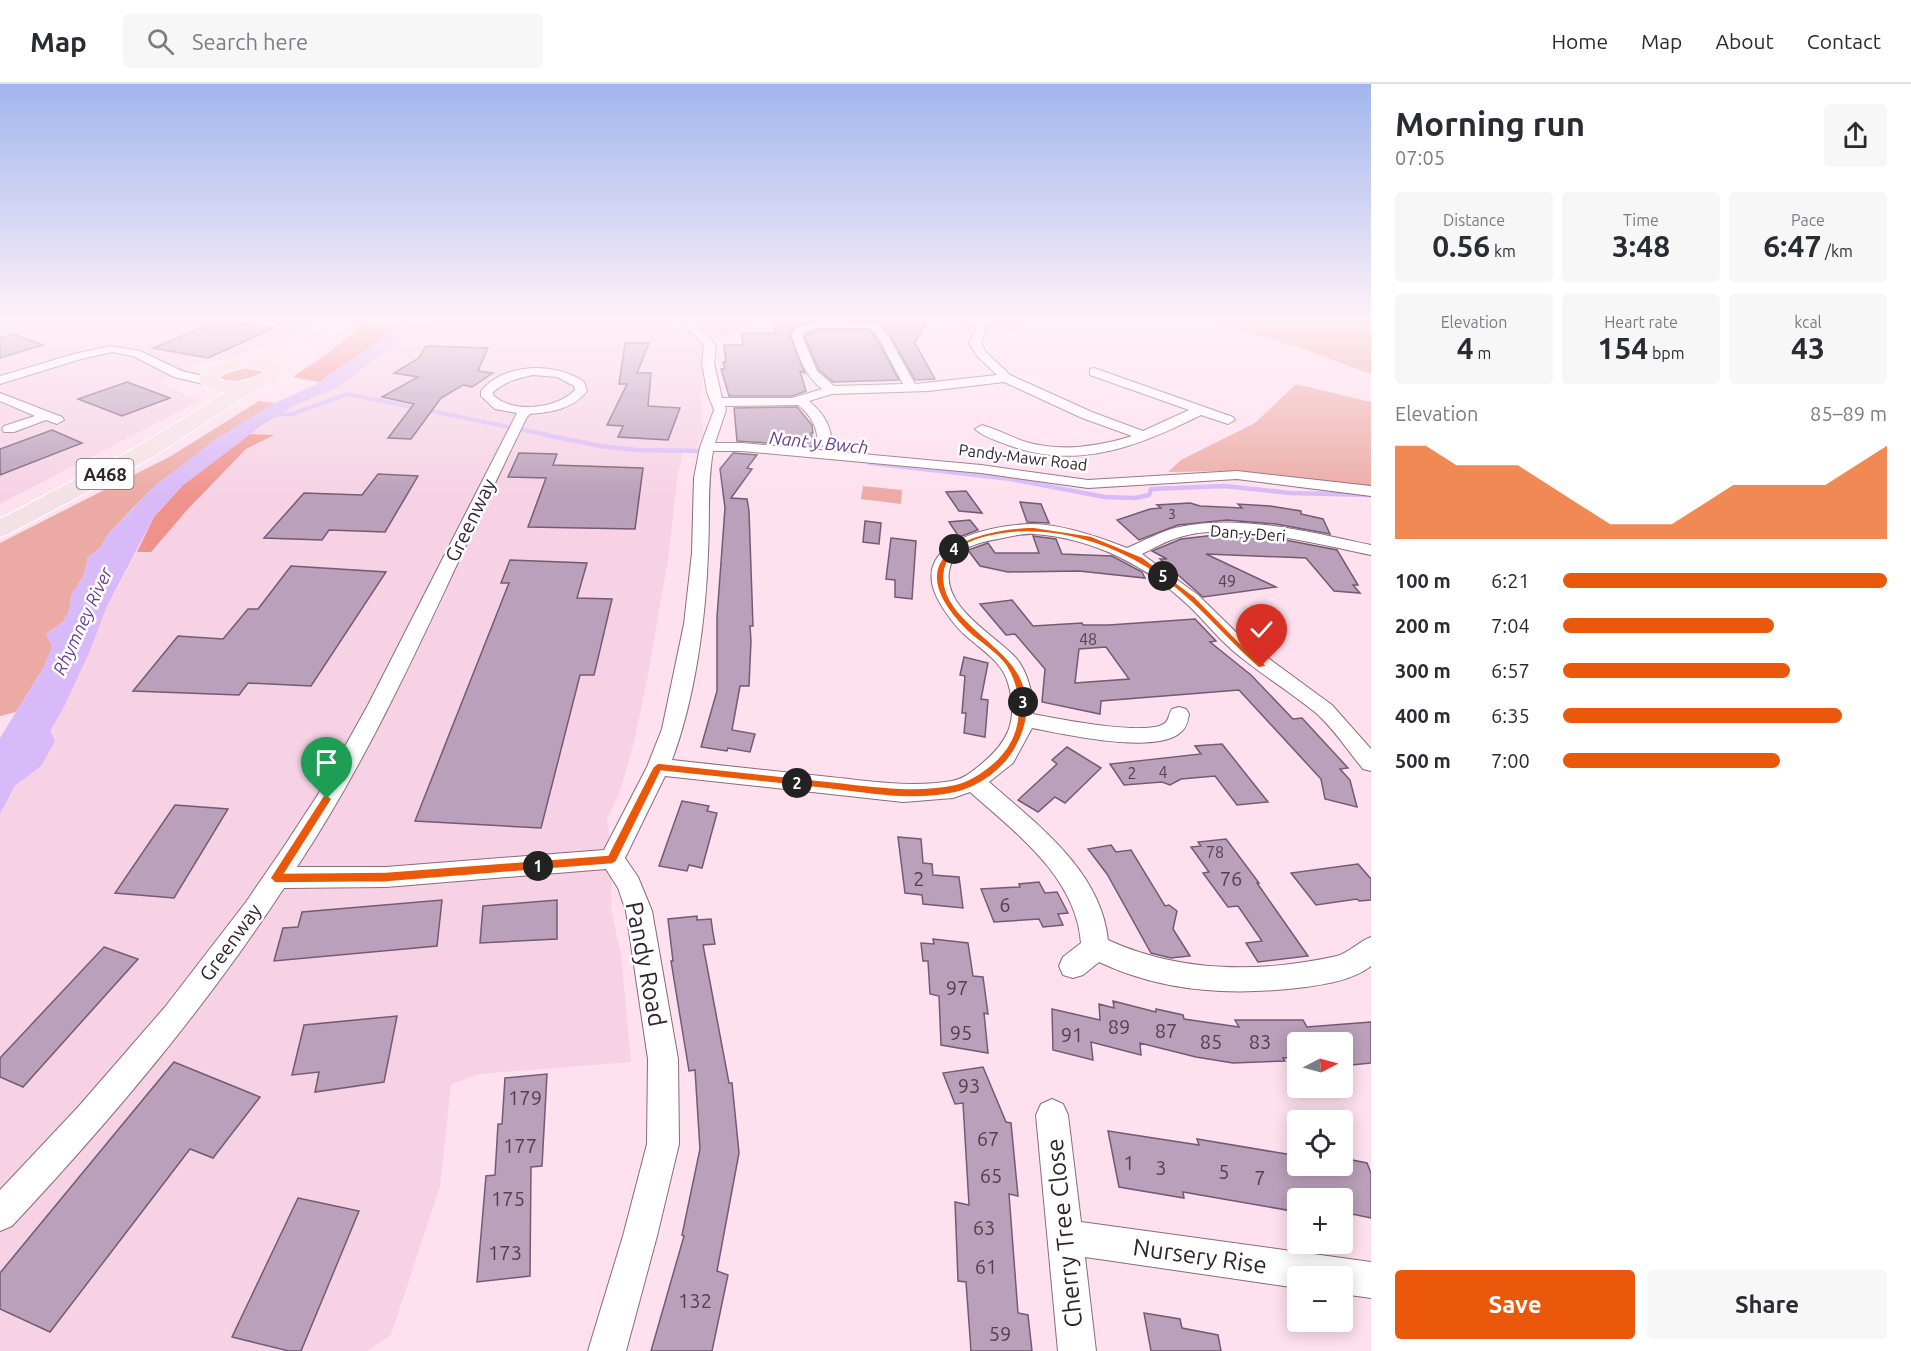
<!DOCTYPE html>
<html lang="en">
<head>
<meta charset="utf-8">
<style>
	body { margin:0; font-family:Ubuntu,sans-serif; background:#f7f7f7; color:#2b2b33; height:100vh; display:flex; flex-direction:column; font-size:22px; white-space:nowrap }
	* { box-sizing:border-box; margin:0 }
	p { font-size:20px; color:#7c7c81 }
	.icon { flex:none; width:33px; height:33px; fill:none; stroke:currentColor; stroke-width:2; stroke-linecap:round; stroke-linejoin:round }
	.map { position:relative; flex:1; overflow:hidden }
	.sheet { display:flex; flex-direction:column; background:#fff; width:540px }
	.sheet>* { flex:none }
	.needle { width:39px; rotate:84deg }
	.fabs { position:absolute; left:1287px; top:948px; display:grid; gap:12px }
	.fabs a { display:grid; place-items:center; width:66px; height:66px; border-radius:6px; background:#fff; box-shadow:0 3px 15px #0003; font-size:30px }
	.pin { position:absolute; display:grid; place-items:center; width:51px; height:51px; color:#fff; margin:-62px -26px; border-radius:50% 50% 50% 0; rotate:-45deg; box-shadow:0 0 6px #0007 }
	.pin .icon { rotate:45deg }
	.km { position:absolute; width:30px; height:30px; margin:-15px; border-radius:50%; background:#222; color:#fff; font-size:16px; line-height:30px; text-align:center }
	.round { display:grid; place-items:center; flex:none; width:63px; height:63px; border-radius:6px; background:#f7f7f7 }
	.headline { display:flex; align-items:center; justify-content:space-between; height:102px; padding:0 24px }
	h1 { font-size:33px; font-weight:700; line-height:45px }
	.figures { display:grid; grid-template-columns:repeat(3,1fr); gap:9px; height:102px; padding:6px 24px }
	.figures div { display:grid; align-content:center; border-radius:6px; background:#f7f7f7; text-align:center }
	.figures b { font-size:30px; font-weight:700 }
	.figures small { font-size:16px; font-weight:400 }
	.figures p { font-size:16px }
	.chart { height:168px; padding:12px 24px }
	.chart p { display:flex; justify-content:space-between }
	.chart svg { width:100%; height:108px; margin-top:6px; fill:#ea580c; opacity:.7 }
	.cta { display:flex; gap:12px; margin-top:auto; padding:12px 24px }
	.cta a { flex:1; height:69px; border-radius:6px; background:#ea580c; color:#fff; font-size:24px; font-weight:700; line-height:69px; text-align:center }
	.cta a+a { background:#f7f7f7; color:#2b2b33 }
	ul { padding:0 24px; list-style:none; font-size:20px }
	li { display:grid; grid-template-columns:96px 72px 1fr; align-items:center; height:45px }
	li i { height:15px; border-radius:8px; background:#ea580c }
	header { display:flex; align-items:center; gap:36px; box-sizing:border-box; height:84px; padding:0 30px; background:#fff; border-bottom:2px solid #e1e1e2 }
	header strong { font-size:28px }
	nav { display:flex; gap:33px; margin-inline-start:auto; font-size:21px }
	.search { width:420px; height:54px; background:#f7f7f7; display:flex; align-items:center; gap:15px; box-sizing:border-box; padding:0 21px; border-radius:6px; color:#7c7c81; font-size:22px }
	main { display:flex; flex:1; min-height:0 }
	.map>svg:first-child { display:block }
	.built { fill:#f6d2e4 }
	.green { fill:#ecaaa4 }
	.forest { fill:#ee928b }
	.water { fill:#d7baf7 }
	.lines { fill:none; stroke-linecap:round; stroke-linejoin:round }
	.stream-far1 { stroke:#d7baf7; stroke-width:4 }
	.stream { stroke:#d7baf7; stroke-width:4.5 }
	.building { fill:#baa0ba; stroke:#735b73; stroke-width:1.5; fill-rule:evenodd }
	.minor-casing { stroke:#8b6a7b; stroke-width:2 }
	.primary-casing { stroke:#fff; stroke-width:2 }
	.minor { fill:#fff; fill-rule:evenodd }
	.primary { fill:#f4e1e5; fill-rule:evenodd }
	.route { fill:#ea580c; stroke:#fff; stroke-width:1.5 }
	.labels { text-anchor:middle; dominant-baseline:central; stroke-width:5; stroke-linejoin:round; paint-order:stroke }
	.far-number-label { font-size:14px; fill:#52424e }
	.far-street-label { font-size:16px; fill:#30232a; stroke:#fff }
	.number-label { font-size:16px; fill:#52424e }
	.far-water-label { font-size:18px; font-style:italic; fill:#6b3b93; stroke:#fff }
	.shield { fill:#fff; stroke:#6e656a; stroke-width:1.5 }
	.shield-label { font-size:18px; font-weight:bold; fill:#30232a }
	.street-label { font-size:20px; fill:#30232a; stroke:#fff }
	.near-number-label { font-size:20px; fill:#52424e }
	.near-street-label { font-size:24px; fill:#30232a; stroke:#fff }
</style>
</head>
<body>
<header>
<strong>Map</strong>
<div class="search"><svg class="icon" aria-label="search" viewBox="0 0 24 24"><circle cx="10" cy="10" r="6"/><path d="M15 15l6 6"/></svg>Search here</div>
<nav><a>Home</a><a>Map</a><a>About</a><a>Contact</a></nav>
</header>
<main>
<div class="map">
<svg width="1371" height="1267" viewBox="0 0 1371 1267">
	<rect width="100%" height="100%" fill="#fee0ef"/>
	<!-- built -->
	<g class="built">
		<polygon points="0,236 326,236 299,250 260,266 234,274 199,280 158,297 199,317 0,420"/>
		<polygon points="428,236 564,239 575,236 636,236 689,247 701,256 705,263 701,312 703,351 694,368 683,368 677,396 668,476 646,601 634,658 620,707 607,735 612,775 611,825 621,870 631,978 480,990 451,1000 440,1102 391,1251 367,1267 0,1267 0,730 16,702 41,682 50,647 63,625 90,567 107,522 137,468 151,467 187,426 246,365 272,351 250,350 293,322 336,304"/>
	</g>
	<!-- green -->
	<g class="green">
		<polygon points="689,236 767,236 717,253"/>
		<polygon points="1203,236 1371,236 1371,290 1298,263"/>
		<polygon points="239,282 267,286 266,289 239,299 217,297 215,292"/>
		<polygon points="1296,300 1371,318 1371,402 1231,387 1168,388 1181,376 1255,339"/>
		<polygon points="259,317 275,319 217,355 156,401 129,428 109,449 100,464 88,473 84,491 72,510 69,527 63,538 46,550 53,562 44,583 16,628 0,632 0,459 171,372"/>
		<polygon points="863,402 902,406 901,420 861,415"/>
	</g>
	<!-- forest -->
	<g class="forest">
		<polygon points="368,236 411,236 319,298 293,293 328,269"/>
		<polygon points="250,350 274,351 246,365 187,426 151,468 137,468 154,433 183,401"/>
	</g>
	<!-- water -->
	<polygon class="water" points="411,236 428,236 336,304 293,322 261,342 183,401 154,433 107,522 90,567 63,625 50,647 55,657 41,682 15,702 0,730 0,654 44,583 52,562 46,550 63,538 69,527 72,510 84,491 88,473 100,464 109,449 156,401 216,355 275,319 315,301"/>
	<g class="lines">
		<!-- stream-far1 -->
		<g class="stream-far1">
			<polyline points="938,236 973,242"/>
			<polyline points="989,243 1020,244"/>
			<polyline points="271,331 292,330 348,310 553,352"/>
		</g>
		<!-- stream -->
		<g class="stream">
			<polyline points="545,351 601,362 637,366 705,367"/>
			<polyline points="870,379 1011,395 1105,413 1135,414 1149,411 1151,405 1224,402 1290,409 1371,411"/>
		</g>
	</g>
	<!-- building -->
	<g class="building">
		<polygon points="221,236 274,244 208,274 153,264"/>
		<polygon points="772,236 902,236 926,239 915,259 935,295 915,296 890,251 879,238 816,236 794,242 790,251 805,289 800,287 806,307 792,312 729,312 721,285 725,285 723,278 726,278 724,261 743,261 741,249 776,249"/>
		<polygon points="817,246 869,246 876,254 899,296 833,298 819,286 804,252"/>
		<polygon points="13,250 43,261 0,274 0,254"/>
		<polygon points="625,259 649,259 637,289 651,289 648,322 680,324 668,356 618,353 623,342 607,341 627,300 619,300"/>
		<polygon points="426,262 488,264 478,287 493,289 472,303 463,301 441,314 411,355 388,354 414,320 382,313 418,293 394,289 419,274"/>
		<polygon points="127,298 170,314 122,332 78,315"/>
		<polygon points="797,323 812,341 813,349 811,349 815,363 798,362 796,355 770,354 767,359 737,357 734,324"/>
		<polygon points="52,346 82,359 0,391 0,365"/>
		<polygon points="519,369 557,370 553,381 643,384 635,445 528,443 546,394 508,393"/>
		<polygon points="733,369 757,371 747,384 752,385 731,414 747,415 749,427 753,542 750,542 751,557 749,602 740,602 732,646 755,650 750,668 728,664 727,667 701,663 717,607 717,533 725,424 720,385"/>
		<polygon points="378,390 418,392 385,448 329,446 322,456 264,454 304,409 362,411"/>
		<polygon points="966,407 982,429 959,427 946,408"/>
		<polygon points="1020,418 1041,420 1049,439 1027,438"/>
		<polygon points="1190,419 1200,422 1242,424 1238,420 1270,422 1301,427 1301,430 1323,435 1330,450 1276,440 1227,436 1178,441 1139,456 1117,436 1150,425 1161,424 1157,421"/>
		<polygon points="970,436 978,446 959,453 949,438"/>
		<polygon points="865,437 881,439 879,460 863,458"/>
		<polygon points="1224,450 1275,454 1337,466 1358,501 1353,501 1360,509 1334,507 1306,474 1206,470 1276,503 1203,513 1160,475 1167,475 1152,467 1181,455"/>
		<polygon points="1033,452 1056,455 1062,470 1112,472 1142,488 1145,494 1079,487 1008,488 980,482 968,466 988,459 995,469 1039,469"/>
		<polygon points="891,454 916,457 912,515 895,513 895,496 886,495"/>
		<polygon points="510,476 587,479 577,514 612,515 594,591 580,591 541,744 415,737 509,499 501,499"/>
		<polygon points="291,482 386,488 311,602 248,599 239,611 133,607 178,552 223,555 248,525 258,525"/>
		<path d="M1012 516 1033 542 1082 539 1083 541H1109L1195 535 1216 557 1210 558 1251 591 1293 635 1302 634 1348 684 1340 685 1350 696 1357 723 1325 715 1321 695 1239 606 1101 617 1100 630 1042 618 1045 585 1015 550 1006 551 980 520ZM1106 563 1129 595 1075 599 1079 565Z"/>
		<polygon points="964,573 988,579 981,615 988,616 985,653 964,649 966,629 962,629 965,592 960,591"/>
		<polygon points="1222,660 1268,718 1237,721 1215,692 1181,695 1170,701 1162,698 1124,701 1110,680 1201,670 1195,662"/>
		<polygon points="1067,663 1101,684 1065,719 1055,713 1038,728 1018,716 1057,680 1052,676"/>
		<polygon points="682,717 709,722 707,727 717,729 702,784 689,781 687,787 659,782"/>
		<polygon points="175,721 228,725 174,814 115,809"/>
		<polygon points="898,753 921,755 923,779 932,780 933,791 959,793 963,824 923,820 922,811 905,809"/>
		<polygon points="1226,755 1259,799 1257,799 1308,872 1258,878 1246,859 1262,857 1238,822 1228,823 1203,789 1209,788 1191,763 1201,762 1198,758"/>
		<polygon points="1111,761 1116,768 1131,766 1165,822 1169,821 1177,827 1173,845 1190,872 1171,874 1151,869 1107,790 1088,765"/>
		<polygon points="1358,780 1371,795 1371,816 1359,817 1357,815 1316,821 1291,789"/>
		<polygon points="1039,798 1045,809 1057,808 1068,829 1058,830 1063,841 1043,843 1039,835 994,838 981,805 1020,803 1019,800"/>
		<polygon points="442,816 437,862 274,877 283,844 298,843 302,828"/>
		<polygon points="557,816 557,855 480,859 483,822"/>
		<polygon points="697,832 697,836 711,835 713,849 715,860 703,861 729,999 732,999 739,1069 717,1187 728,1191 712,1267 651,1267 684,1152 682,1151 700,1065 695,986 689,987 671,877 673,877 668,835"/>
		<polygon points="933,855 968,859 973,892 983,893 988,930 984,929 988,969 941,961 939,912 930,910 928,877 923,877 921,859 934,860"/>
		<polygon points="104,863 138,875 23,1003 0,993 0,974"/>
		<polygon points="1113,917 1156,928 1156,925 1183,931 1184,935 1239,943 1235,936 1303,936 1307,943 1371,938 1371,979 1342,982 1342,958 1298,958 1298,973 1283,974 1285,977 1233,979 1196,973 1140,959 1141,971 1091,958 1093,976 1053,966 1052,925 1100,936 1099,920 1114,924"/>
		<polygon points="397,932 384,998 315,1008 319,988 292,991 304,941"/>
		<polygon points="174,978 260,1013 213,1074 190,1065 50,1248 0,1225 0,1189"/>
		<polygon points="983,983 1006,1038 1011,1039 1018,1112 1009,1110 1018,1229 1028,1231 1032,1267 971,1267 966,1198 958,1197 955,1118 969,1121 963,1019 955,1020 943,989"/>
		<polygon points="547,990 542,1082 531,1083 530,1192 477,1198 486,1092 495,1091 498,1040 502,1040 505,994"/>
		<polygon points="1108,1047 1199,1061 1197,1055 1298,1072 1298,1082 1342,1082 1342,1074 1367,1079 1371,1089 1371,1134 1342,1128 1342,1114 1298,1114 1298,1128 1183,1108 1184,1114 1119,1103"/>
		<polygon points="298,1114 359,1127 301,1267 289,1267 232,1253"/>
		<polygon points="1144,1229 1180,1235 1182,1244 1218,1251 1221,1267 1151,1267"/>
	</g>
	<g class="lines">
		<!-- minor casing -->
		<g class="minor-casing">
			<g id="minor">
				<path d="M678 236H689L710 253 716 263 714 279 722 314H792L822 305C804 291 799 272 792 252L795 244 816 238 877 239 888 252 915 300 997 291 977 272 969 259 976 245 973 236H983L986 245 981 259 986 268 1010 291 1092 328 1143 347 1189 326 1090 291V285L1094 284 1233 333 1235 336 1228 340 1201 331C1139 362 1078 387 1008 361 998 357 983 353 975 345L982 341C997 345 1011 353 1026 358 1061 368 1097 363 1132 352L1082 334 1004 298 928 307 832 310 809 317C823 329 831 341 832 359L825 363 818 359C817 341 811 332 798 321L725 322 726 326 715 359H742L981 381 1088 396 1237 387 1371 402V412L1237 395 1088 404 981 389 742 367H713C707 401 710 434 708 468 706 534 695 615 672 676 724 682 777 687 830 693 870 697 911 704 952 697 963 695 970 689 979 682 1008 659 1019 637 1008 599 1002 577 980 565 964 550 954 541 940 522 935 509 914 456 994 441 1031 440 1062 440 1099 453 1127 464 1144 457 1161 447 1179 443 1242 430 1309 448 1371 461V471C1318 460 1232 437 1180 453 1166 457 1154 464 1142 470L1198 511 1245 557 1332 621 1371 665V687L1363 685C1348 667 1334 645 1316 629 1289 607 1259 589 1232 566 1216 552 1203 535 1188 521 1146 481 1092 454 1034 450 1022 449 1009 453 998 455 980 458 955 464 950 483 939 522 995 551 1016 574 1028 588 1034 613 1033 630 1054 634 1153 654 1166 638 1169 635 1169 629 1172 625L1179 623 1186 625 1189 630C1188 636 1187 643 1182 647 1159 672 1063 650 1032 644L1013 679 989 698C1037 740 1101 787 1108 856 1180 889 1260 889 1337 872 1350 868 1358 858 1371 853V882C1353 896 1327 900 1306 903 1234 912 1165 909 1099 878L1083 891 1073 894 1063 891 1059 882 1063 873 1081 859C1076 793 1016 749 970 708L953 714 903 718 665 692 625 774 638 793 652 827 678 975 679 1060 657 1152 626 1267H588L623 1152 647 1060 648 975 626 827 618 804 606 785 386 803 284 804C204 926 111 1036 12 1142L0 1147V1106L79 1022 165 923 246 818 283 764 319 709 368 621 517 329 495 325 481 312V307C505 278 556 278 584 298L587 307C573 325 552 328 530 330L527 333C452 484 390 642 297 783H386L604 766 647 683 662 645 684 540 692 469 694 394 700 363 714 326 707 308 702 279 704 263 701 257ZM817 244H870L878 253 903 300 834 302 817 287 802 252 804 248ZM533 291 557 293 574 302 575 306C557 325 512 330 493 311V308C505 298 517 294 533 291Z"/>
				<polygon points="110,262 140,267 182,287 212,294 214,297 208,301 174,293 133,272 112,268 81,275 0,300 0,292 74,270"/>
				<polygon points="0,309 62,333 64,336 57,340 46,336 14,348 4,348 2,345 4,342 35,332 0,317"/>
				<polygon points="1052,1015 1063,1020 1068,1031 1081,1138 1371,1178 1371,1214 1342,1210 1342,1192 1298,1192 1298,1204 1085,1173 1096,1267 1058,1267 1036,1031 1041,1020"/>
			</g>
		</g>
		<!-- primary casing -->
		<g class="primary-casing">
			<path id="primary" d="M332 236H352L350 239 308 261 268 274 275 276 285 285C281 297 269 302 257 305L153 373 9 450 0 453V435L137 363 225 309 209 305 199 297 201 290 210 281 235 275 296 253ZM245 283 266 287C253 296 233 302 218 295L224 289Z"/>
		</g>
		<!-- minor -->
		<use href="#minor" class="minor"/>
		<!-- primary -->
		<use href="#primary" class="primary"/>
	</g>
	<!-- sky -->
	<linearGradient id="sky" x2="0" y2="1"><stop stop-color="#a1b6ee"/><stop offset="0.57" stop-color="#fff1f8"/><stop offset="1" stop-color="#fff1f8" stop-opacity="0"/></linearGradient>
	<rect width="1371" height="413" fill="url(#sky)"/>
	<!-- route -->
	<path class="route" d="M1032 443 1091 452 1142 473 1195 513 1241 560 1267 582 1259 584C1234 563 1214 539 1190 517 1135 466 1057 434 982 454 965 459 944 471 944 492 942 535 1007 559 1022 597 1031 620 1028 640 1017 661 1005 685 980 703 954 709 913 718 870 710 829 705 773 699 717 693 661 687L616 778 612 780 386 798 275 799 270 794 323 712 327 711 332 715 285 789 386 788 608 771 653 683 658 679C714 685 770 691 825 697 867 701 910 709 952 701 969 698 990 684 1001 671 1023 647 1023 609 1006 582 997 568 978 558 966 546 896 475 963 446 1032 443Z"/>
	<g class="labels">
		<!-- far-number labels -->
		<g class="far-number-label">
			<text x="1172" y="430">3</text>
		</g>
		<!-- far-street labels -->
		<g class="far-street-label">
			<text transform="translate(1023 373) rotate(7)">Pandy-Mawr Road</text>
			<text transform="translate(1248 449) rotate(4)">Dan-y-Deri</text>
		</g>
		<!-- number labels -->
		<g class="number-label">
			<text x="1227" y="497">49</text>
			<text x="1088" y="555">48</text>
			<text x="1163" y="688">4</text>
			<text x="1132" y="689">2</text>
			<text x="1215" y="768">78</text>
		</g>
		<!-- far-water labels -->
		<g class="far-water-label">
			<text transform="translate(819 358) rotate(6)">Nant y Bwch</text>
			<text transform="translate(82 537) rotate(-65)">Rhymney River</text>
		</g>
		<!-- shield labels -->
		<rect class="shield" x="76.5" y="375" width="57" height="30" rx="4.5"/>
		<g class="shield-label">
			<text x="105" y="390">A468</text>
		</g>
		<!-- street labels -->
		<g class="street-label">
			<text transform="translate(470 436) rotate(-64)">Greenway</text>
			<text transform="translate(230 858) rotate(-54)">Greenway</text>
		</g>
		<!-- near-number labels -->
		<g class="near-number-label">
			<text x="919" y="794">2</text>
			<text x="1231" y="794">76</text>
			<text x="1005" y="820">6</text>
			<text x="957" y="903">97</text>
			<text x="1119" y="942">89</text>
			<text x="1166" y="946">87</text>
			<text x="961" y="948">95</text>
			<text x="1072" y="950">91</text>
			<text x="1211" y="957">85</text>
			<text x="1260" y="957">83</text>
			<text x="969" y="1001">93</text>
			<text x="525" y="1013">179</text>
			<text x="988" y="1054">67</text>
			<text x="520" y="1061">177</text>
			<text x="1129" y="1078">1</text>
			<text x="1161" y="1083">3</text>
			<text x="1224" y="1087">5</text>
			<text x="991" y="1091">65</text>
			<text x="1260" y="1093">7</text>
			<text x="508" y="1114">175</text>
			<text x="984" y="1143">63</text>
			<text x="505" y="1168">173</text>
			<text x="986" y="1182">61</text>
			<text x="695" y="1216">132</text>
			<text x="1000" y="1249">59</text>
		</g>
		<!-- near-street labels -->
		<g class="near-street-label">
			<text transform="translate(646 880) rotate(79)">Pandy Road</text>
			<text transform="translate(1064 1149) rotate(-96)">Cherry Tree Close</text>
			<text transform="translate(1200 1172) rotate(8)">Nursery Rise</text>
		</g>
	</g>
</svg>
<div class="fabs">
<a><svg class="needle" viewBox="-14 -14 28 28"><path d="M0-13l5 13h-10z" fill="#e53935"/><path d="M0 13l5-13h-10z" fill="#7c7c81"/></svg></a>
<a><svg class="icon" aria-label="locate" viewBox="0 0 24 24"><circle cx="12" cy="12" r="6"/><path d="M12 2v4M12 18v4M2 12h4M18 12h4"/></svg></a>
<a>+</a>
<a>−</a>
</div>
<div class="pin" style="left:327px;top:715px;background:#1e9e55"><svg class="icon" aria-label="arrive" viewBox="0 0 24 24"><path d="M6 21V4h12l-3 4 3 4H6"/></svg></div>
<div class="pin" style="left:1262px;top:582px;background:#d93025"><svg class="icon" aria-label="check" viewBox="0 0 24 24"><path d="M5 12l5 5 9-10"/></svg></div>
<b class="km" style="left:538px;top:782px">1</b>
<b class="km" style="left:797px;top:699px">2</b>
<b class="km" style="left:1023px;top:618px">3</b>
<b class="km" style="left:954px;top:465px">4</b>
<b class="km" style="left:1163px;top:492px">5</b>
</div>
<section class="sheet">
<div class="headline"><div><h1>Morning run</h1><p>07:05</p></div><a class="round"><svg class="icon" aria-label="share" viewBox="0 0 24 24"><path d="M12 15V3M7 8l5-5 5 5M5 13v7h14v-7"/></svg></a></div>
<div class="figures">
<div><p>Distance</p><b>0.56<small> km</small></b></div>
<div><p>Time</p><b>3:48</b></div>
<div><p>Pace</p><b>6:47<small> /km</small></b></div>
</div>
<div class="figures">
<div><p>Elevation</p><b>4<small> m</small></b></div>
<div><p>Heart rate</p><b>154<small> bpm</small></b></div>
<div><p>kcal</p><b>43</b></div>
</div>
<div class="chart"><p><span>Elevation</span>85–89 m</p>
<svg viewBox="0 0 160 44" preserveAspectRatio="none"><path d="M0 44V6L10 6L20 14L30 14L40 14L50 22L60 30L70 38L80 38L90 38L100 30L110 22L120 22L130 22L140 22L150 14L160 6V44z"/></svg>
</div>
<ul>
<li><b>100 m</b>6:21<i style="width:100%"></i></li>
<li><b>200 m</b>7:04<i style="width:65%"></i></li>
<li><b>300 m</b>6:57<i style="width:70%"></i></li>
<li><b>400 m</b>6:35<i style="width:86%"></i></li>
<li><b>500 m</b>7:00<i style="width:67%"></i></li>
</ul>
<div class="cta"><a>Save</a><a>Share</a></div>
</section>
</main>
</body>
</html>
